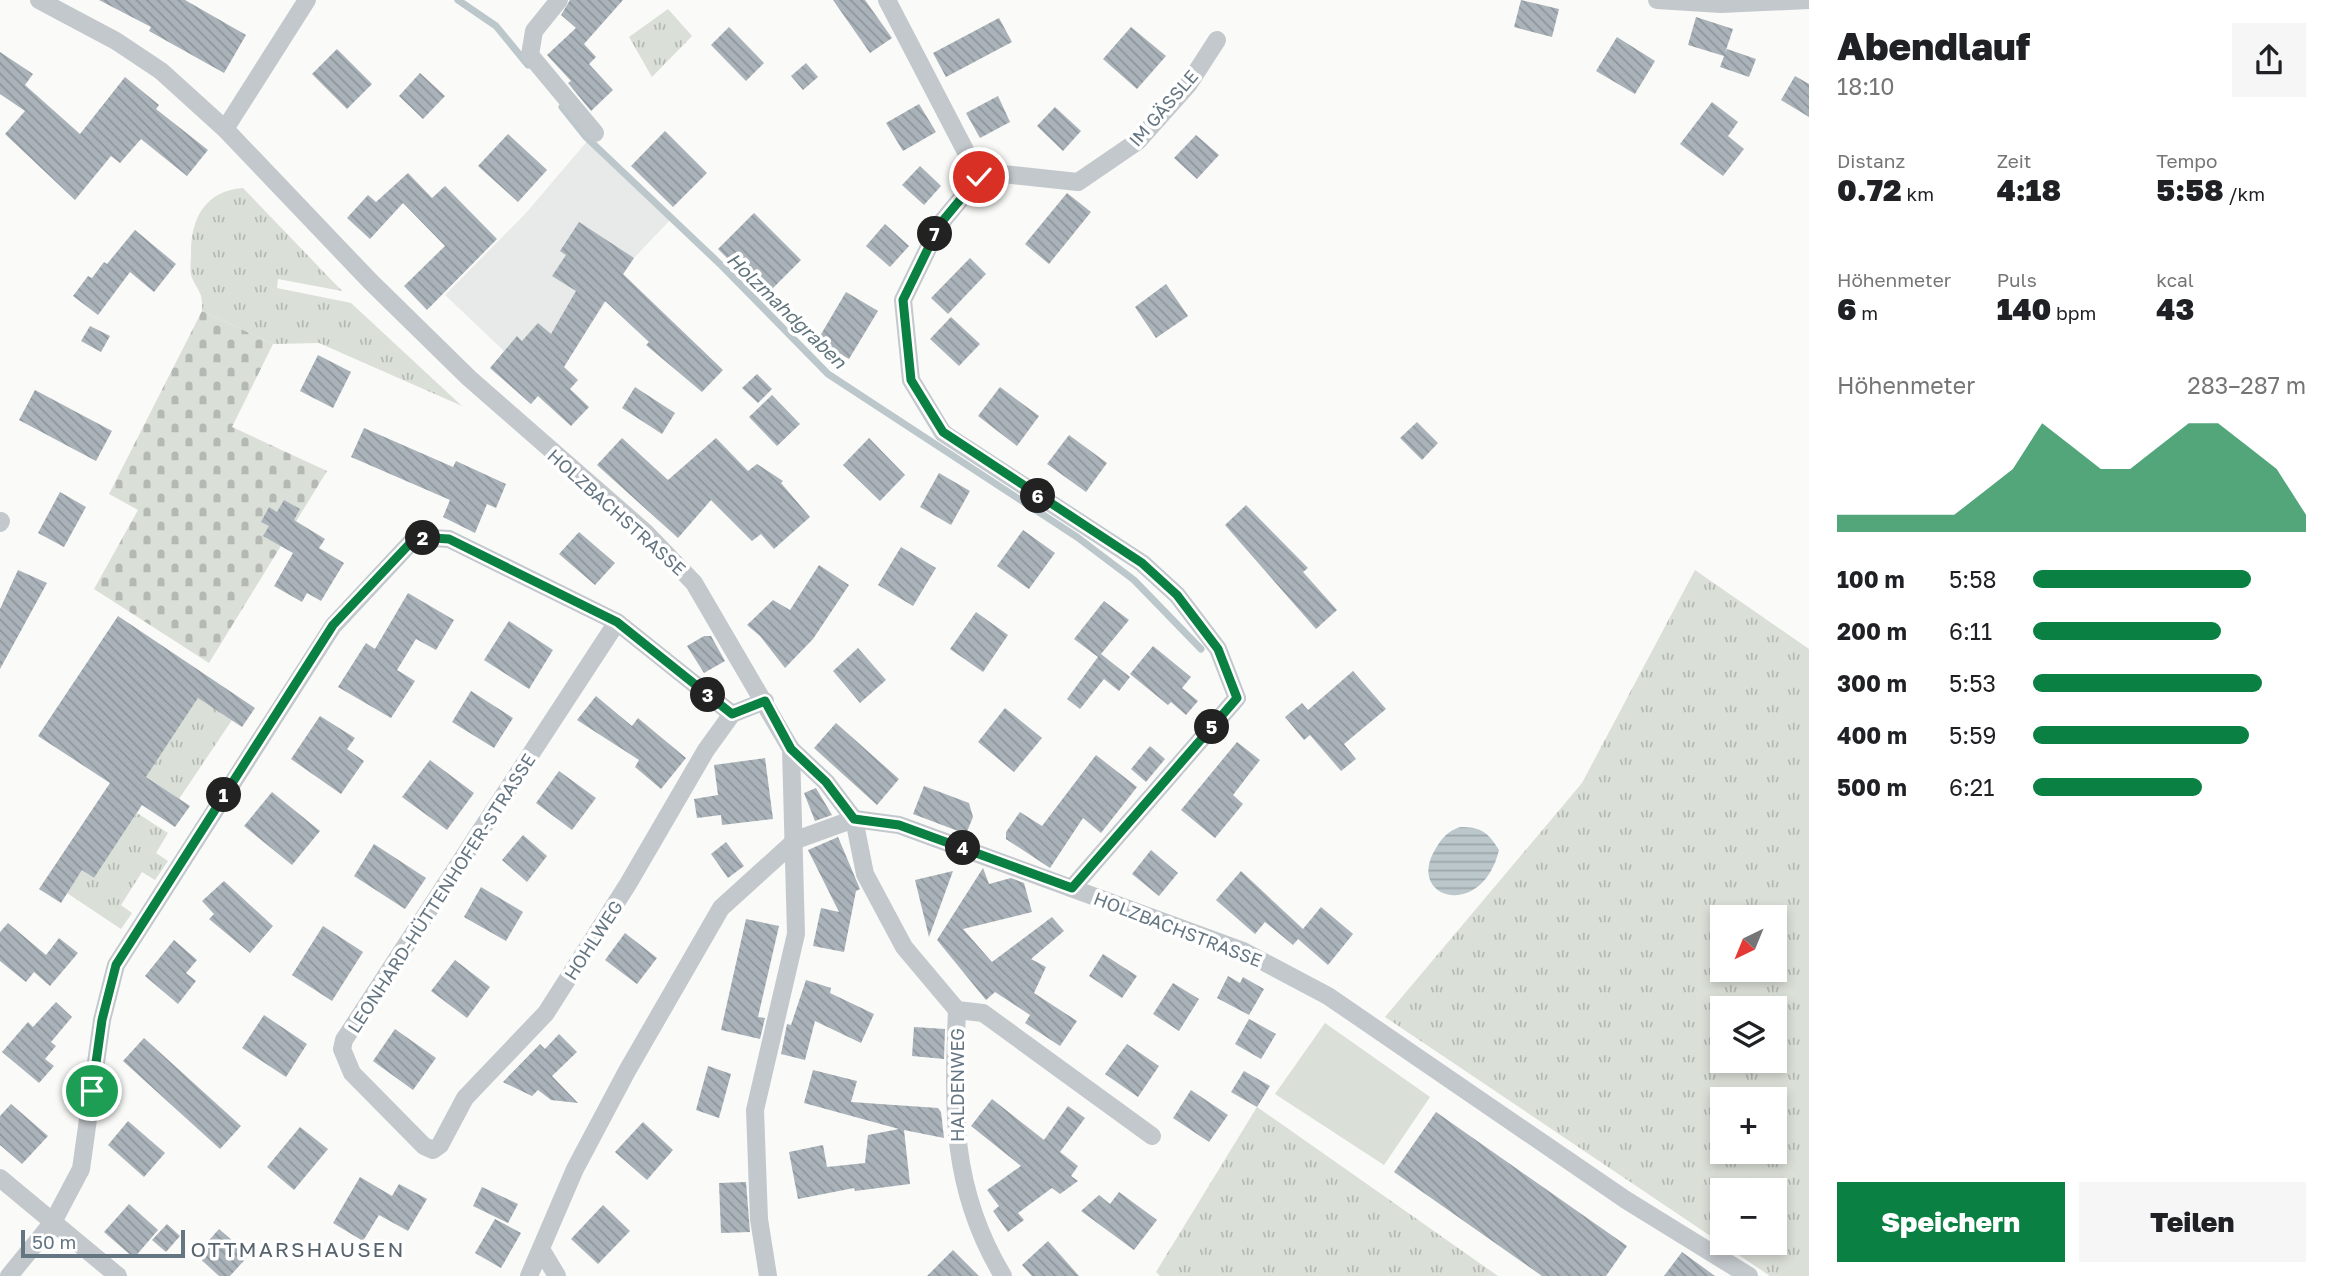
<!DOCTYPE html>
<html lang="de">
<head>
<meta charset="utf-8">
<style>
	body { margin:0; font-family:"Golos Text",sans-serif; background:#f6f6f6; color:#202124; height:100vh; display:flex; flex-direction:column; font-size:26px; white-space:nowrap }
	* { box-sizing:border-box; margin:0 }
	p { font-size:23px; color:#757577 }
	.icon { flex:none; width:38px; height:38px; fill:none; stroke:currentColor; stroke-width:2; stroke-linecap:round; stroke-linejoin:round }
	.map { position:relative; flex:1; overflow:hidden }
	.sheet { display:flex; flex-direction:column; background:#fff; width:525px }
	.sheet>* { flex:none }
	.needle { width:46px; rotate:223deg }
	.fabs { position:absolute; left:1710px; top:905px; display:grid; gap:14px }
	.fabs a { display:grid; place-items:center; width:77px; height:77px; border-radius:0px; background:#fff; box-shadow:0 4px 10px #0003; font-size:35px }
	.scale { position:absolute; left:21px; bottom:18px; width:164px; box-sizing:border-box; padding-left:7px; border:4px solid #657683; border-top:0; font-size:19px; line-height:24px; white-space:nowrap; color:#657683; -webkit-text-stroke:5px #fff; paint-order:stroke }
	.pin { position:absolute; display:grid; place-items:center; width:60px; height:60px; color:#fff; margin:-30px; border:4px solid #fff; border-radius:50%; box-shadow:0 2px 7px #0007 }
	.km { position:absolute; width:35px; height:35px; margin:-18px; border-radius:50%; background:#222; color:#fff; font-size:19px; line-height:35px; text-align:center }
	.round { display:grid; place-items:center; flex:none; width:74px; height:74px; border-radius:0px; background:#f6f6f6 }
	.overview { display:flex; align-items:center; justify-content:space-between; height:119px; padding:0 28px }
	h1 { font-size:38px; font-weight:800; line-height:52px }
	.figures { display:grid; grid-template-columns:repeat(3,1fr); gap:10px; height:119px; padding:7px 28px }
	.figures div { display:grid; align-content:center }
	.figures b { font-size:30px; font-weight:800 }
	.figures small { font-size:19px; font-weight:400 }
	.figures p { font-size:19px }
	.chart { height:196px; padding:14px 28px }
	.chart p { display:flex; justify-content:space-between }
	.chart svg { width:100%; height:126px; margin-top:7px; fill:#0b8043; opacity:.7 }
	.button { display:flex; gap:14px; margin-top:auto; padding:14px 28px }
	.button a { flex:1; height:80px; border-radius:0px; background:#0b8043; color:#fff; font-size:28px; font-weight:800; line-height:80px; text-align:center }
	.button a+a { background:#f6f6f6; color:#202124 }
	ul { padding:0 28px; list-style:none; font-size:23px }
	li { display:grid; grid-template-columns:112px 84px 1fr; align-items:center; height:52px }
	li i { height:18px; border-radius:9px; background:#0b8043 }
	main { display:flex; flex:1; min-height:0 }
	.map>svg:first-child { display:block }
	.built { fill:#e8e9e9 }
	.grass { fill:url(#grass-tufts); fill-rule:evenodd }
	.cemetery { fill:url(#cemetery-stones) }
	.pitch { fill:#dadfd7 }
	.water { fill:url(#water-rules) }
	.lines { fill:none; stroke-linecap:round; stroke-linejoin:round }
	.stream { stroke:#bbc7cb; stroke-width:7 }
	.building { fill:url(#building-back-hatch) }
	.minor { stroke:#c3c8cc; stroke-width:18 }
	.route-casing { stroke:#fff; stroke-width:14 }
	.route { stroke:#0b8043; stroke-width:9 }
	.labels { text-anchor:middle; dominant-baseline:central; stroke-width:7; stroke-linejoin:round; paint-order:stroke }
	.street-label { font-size:18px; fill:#657683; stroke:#fff }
	.water-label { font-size:19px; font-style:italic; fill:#60757c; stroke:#fff }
	.quarter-label { font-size:21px; letter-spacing:2px; fill:#57646e; stroke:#fff }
</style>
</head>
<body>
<main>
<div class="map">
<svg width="1809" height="1276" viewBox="0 0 1809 1276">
	<defs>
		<pattern id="grass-tufts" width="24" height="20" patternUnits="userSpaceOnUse" patternTransform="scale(1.75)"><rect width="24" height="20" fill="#dadfd7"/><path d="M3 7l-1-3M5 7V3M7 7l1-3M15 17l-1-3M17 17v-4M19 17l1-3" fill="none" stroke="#b4b9b4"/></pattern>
		<pattern id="cemetery-stones" width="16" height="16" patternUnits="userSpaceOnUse" patternTransform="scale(1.75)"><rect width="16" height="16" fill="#dadfd7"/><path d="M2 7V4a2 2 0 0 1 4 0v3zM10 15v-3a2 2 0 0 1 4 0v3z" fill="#b4b9b4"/></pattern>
		<pattern id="water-rules" width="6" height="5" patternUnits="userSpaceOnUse" patternTransform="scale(1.75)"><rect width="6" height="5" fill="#bbc7cb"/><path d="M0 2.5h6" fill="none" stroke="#9ca6aa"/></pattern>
		<pattern id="building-back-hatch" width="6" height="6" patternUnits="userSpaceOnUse" patternTransform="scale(1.75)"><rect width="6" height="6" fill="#aab3b9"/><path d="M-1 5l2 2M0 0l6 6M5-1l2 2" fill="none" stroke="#8e969c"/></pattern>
	</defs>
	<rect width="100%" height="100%" fill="#fafaf8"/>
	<!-- built -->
	<polygon class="built" points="589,139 672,218 634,258 573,352 531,404 490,368 504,351 445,295 526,213"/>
	<!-- grass -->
	<g class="grass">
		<polygon points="668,9 692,36 652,77 629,37"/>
		<path d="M243 188 342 291 278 279 277 288 351 303 462 406 319 343 273 344 202 311C203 289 197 292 191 275 190 269 191 259 191 253 191 218 205 191 243 188Z"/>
		<path d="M1695 570 1809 649V1276H1770L1385 1017 1582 783ZM1722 917H1774V970H1722ZM1722 1008H1774V1060H1722ZM1774 1099V1152H1722V1099ZM1774 1190V1242H1722V1190Z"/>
		<polygon points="198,698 232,720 179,799 146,777"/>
		<polygon points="137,813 168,833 156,853 168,861 155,880 142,872 121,905 132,913 121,929 67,893 82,870 94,878"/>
		<polygon points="1257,1107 1498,1276 1160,1276 1156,1272"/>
	</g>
	<!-- cemetery -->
	<polygon class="cemetery" points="202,311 273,344 232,427 327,471 209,663 94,589 138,510 109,494"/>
	<!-- pitch -->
	<polygon class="pitch" points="1325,1023 1430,1097 1384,1165 1275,1094"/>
	<!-- water -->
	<path class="water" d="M1460 827C1481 827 1488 832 1499 850 1482 921 1404 899 1436 848 1442 838 1448 831 1460 827Z"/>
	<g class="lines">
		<!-- stream -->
		<g class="stream">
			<polyline points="458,0 496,26 528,65"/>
			<polyline points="562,107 586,137 722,266 828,374 1077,537 1134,580 1201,649"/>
		</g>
	</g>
	<!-- building -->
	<g class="building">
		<polygon points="99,0 185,0 246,35 224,73 149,31 151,27"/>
		<polygon points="570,0 623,0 584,44 596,57 589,64 613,90 591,111 568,83 571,81 547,55 576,28 561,15"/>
		<polygon points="833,0 865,0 892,38 870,53"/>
		<polygon points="1521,0 1559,9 1552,37 1514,27"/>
		<polygon points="1696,17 1733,29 1725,53 1727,49 1756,59 1749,77 1720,67 1724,56 1688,45"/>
		<polygon points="999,18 1012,42 946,77 933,53"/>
		<polygon points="729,27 764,63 746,81 711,45"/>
		<polygon points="1131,27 1166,56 1137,89 1103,59"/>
		<polygon points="1617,37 1655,61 1635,94 1596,71"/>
		<polygon points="337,49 372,84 347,109 312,74"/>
		<polygon points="0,52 33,74 25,85 80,134 125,77 159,105 156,109 208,150 187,176 141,139 120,163 111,156 75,200 5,134 25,111 0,94"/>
		<polygon points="806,63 818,77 803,90 791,76"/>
		<polygon points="420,73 445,96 423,119 399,96"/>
		<polygon points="1795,76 1809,84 1809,117 1781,100"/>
		<polygon points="998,96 1010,122 980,138 966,113"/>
		<polygon points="1712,102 1738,122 1728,136 1744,149 1723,176 1680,144"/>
		<polygon points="919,104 936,132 903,151 886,123"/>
		<polygon points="1055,107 1081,131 1063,151 1037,126"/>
		<polygon points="665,131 707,173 673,207 631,166"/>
		<polygon points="508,134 547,170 518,202 478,166"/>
		<polygon points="1196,135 1219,155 1197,179 1174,158"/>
		<polygon points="920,166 941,186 924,205 902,185"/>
		<polygon points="408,173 432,198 445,186 497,239 427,310 404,286 445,246 403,203 370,239 347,218 368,195 376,202"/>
		<polygon points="1067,193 1091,212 1049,264 1025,244"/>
		<polygon points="754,213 801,260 765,296 718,249"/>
		<polygon points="579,222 634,258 623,274 723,370 702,392 646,345 649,342 605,301 564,367 578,380 570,389 589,407 571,426 538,396 531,404 490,368 517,336 522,341 538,323 551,334 576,291 552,276 566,255 560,251"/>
		<polygon points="885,224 909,246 890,267 866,246"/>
		<polygon points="135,230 176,264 154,292 130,272 98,315 73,296 88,276 92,278 104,262 107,264"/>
		<polygon points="970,258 986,274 948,314 931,298"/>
		<polygon points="1166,284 1188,316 1156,338 1135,307"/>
		<polygon points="846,292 878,311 849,359 817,341"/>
		<polygon points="951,317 980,344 959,366 930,339"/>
		<polygon points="90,326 110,336 101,352 81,341"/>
		<polygon points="318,355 351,372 333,408 300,391"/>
		<polygon points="757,374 772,389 758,403 742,388"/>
		<polygon points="635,387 675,413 662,434 622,408"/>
		<polygon points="1000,387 1039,416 1017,446 978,416"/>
		<polygon points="35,390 112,431 96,461 19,420"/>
		<polygon points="772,395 800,424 777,446 749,417"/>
		<polygon points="1417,422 1438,443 1422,460 1400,438"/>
		<polygon points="364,428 453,467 456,461 506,484 496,508 487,504 475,533 443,517 450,500 351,457"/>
		<polygon points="1069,435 1107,463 1086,492 1047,464"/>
		<polygon points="622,438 668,480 716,438 748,471 757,464 783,481 781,483 810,517 774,549 761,534 752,541 711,500 678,538 597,465"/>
		<polygon points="869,438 905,475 880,501 843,465"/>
		<polygon points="939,473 970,491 951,525 920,507"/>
		<polygon points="60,492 86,507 64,547 38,533"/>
		<polygon points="284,500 300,509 294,520 325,539 319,548 344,563 321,601 307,593 302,602 274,586 293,553 263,536 269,526 261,522 269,507 277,512"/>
		<polygon points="1246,505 1308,568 1303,572 1337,610 1316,629 1225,525"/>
		<polygon points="1023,530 1055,553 1029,589 997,566"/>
		<polygon points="579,532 615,563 595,585 559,554"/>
		<polygon points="901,547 936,568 913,606 878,585"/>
		<polygon points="819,565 849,585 813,639 785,668 760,636 747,625 773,600 790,610"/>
		<polygon points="18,570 47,583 0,669 0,609"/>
		<polygon points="408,593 454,620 436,650 416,639 397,670 415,681 391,718 338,687 366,643 375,649"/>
		<polygon points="1104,601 1129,620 1101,654 1130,677 1119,691 1104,679 1080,709 1067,699 1098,657 1074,639"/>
		<polygon points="976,612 1008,635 983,672 950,649"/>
		<polygon points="118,616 255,708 242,727 198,698 146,777 190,806 175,827 142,805 94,878 82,870 61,903 39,889 110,783 38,736"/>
		<polygon points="509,621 553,650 529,689 484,660"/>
		<polygon points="704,636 711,636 725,661 704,673 687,646"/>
		<polygon points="1153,646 1191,677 1182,688 1198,701 1186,715 1171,702 1168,705 1130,674"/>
		<polygon points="858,648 886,680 860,703 833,671"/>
		<polygon points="1353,671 1386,709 1344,744 1356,759 1341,771 1310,735 1304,740 1285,717 1302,703 1308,710"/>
		<polygon points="471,691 513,718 494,748 452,722"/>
		<polygon points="596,696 632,726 638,718 686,758 661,789 635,767 639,760 577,720"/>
		<polygon points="1005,708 1042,738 1014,772 978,742"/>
		<polygon points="320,716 355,738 347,749 364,761 341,794 291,759"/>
		<polygon points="836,723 899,779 877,805 814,748"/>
		<polygon points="1237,742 1260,760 1233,795 1243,804 1215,838 1181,810"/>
		<polygon points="1150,746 1165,759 1146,782 1131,769"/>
		<polygon points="1096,755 1137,787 1101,833 1083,818 1050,868 1006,839 1006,832 1020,812 1042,826"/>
		<polygon points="765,758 773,819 722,825 721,815 697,818 694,799 718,795 714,765"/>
		<polygon points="430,760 474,793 447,830 402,797"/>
		<polygon points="559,771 596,798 572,830 536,803"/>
		<polygon points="924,786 969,803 973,817 966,834 913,814"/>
		<polygon points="816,788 832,815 815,821 804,793"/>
		<polygon points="272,792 320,831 292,865 244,826"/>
		<polygon points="523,835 547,856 527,882 502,860"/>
		<polygon points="838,837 860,889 856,891 844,952 813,946 821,908 839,912 808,850"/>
		<polygon points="726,842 744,866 728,878 711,854"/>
		<polygon points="374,844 426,878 405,909 354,876"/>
		<polygon points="1151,850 1178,873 1159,896 1132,874"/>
		<polygon points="983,868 989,884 1011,878 1024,883 1032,912 963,929 992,962 1052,917 1064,931 1031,959 1046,967 1034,993 1077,1021 1060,1046 1025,1023 1030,1015 995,992 986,1000 937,940"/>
		<polygon points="953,871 929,937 915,880"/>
		<polygon points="1241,871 1303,929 1321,907 1353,934 1328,965 1298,939 1293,945 1265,922 1255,934 1216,900"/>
		<polygon points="224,881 273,926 250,953 209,919 214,914 202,901"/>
		<polygon points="481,887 523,912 506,941 464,917"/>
		<polygon points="746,919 779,926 758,1017 765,1018 760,1039 721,1030"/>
		<polygon points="8,923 46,955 59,938 78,953 50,986 34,972 26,982 0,961 0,932"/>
		<polygon points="323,926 363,952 332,1001 292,975"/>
		<polygon points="625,933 657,958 637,984 605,960"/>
		<polygon points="174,940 197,960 186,973 196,981 178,1004 145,976"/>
		<polygon points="1103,954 1137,976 1122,998 1089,976"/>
		<polygon points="455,960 490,987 467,1018 431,991"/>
		<polygon points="1228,976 1240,983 1243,977 1264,989 1249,1015 1217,998"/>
		<polygon points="806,980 831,988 830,993 874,1014 861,1043 815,1021 805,1060 781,1054 787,1024 791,1025"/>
		<polygon points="1173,983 1199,999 1179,1031 1153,1014"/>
		<polygon points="56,1002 72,1017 51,1042 56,1046 45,1059 54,1066 39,1083 2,1052 28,1022 33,1027"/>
		<polygon points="264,1015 307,1044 286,1077 242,1048"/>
		<polygon points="1249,1019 1276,1034 1261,1059 1235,1044"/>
		<polygon points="914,1027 945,1029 944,1059 912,1056"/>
		<polygon points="395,1029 436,1058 413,1090 373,1061"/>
		<polygon points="559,1034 577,1052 552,1076 578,1103 551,1100 538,1090 532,1096 503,1082 540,1044 545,1049"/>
		<polygon points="144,1038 241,1126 220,1149 123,1061"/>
		<polygon points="1127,1044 1159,1066 1138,1097 1105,1074"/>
		<polygon points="708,1066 731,1074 719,1118 696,1110"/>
		<polygon points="813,1070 857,1081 851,1102 938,1108 941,1112 944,1138 904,1130 910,1184 855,1191 854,1188 798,1199 789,1152 823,1145 827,1167 865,1163 868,1135 899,1129 804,1103"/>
		<polygon points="1244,1071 1270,1086 1257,1107 1231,1092"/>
		<polygon points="1191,1090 1228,1115 1209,1142 1173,1118"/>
		<polygon points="992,1099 1044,1140 1068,1106 1085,1118 1060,1152 1078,1166 1071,1176 1078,1181 1060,1194 1052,1188 1018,1213 1024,1220 1008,1232 993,1211 999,1206 987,1190 1021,1166 971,1126"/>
		<polygon points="11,1104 48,1136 22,1164 0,1145 0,1116"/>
		<polygon points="1436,1112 1627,1246 1606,1276 1542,1276 1394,1172"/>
		<polygon points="128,1121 165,1153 144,1177 108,1145"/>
		<polygon points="643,1122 673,1150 647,1180 615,1152"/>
		<polygon points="300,1127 328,1149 294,1190 267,1167"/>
		<polygon points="360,1177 392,1196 399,1184 427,1199 408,1231 379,1215 363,1241 333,1223"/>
		<polygon points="746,1182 750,1232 721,1233 719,1183"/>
		<polygon points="482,1187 518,1204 508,1223 473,1206"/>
		<polygon points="1119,1192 1157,1220 1134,1250 1081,1211 1099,1195 1110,1204"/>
		<polygon points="129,1204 158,1230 134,1258 104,1232"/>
		<polygon points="603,1205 630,1231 598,1264 571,1239"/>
		<polygon points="495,1219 521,1233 501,1268 475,1253"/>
		<polygon points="167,1224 180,1236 166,1252 152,1240"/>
		<polygon points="219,1229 249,1255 230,1276 219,1276 196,1255"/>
		<polygon points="1048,1241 1079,1276 1032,1276 1022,1265"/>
		<polygon points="953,1250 979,1276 927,1276"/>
		<polygon points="1682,1252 1715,1276 1664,1276"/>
	</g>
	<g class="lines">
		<!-- minor -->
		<g class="minor">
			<polyline points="39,0 116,41 161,71 225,129 370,281 469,378 645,532 694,583 791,749 826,782 854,819 899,825 1243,951 1328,996 1626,1200 1749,1276"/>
			<polyline points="559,0 534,31 530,55 595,133"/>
			<polyline points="887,0 979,177 940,224 903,300 911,380 943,433 1142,563 1177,595 1218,649 1237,698 1072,888"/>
			<polyline points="1657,0 1721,4 1809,0"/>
			<polyline points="225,129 307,0"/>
			<polyline points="979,177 1003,174 1078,182 1138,141 1188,85 1217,40"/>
			<polyline points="0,523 1,521"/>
			<polyline points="617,622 344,1040 342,1049 352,1073 424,1146 433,1150 440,1145 465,1098 546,1013 628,884 706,750 732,714"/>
			<path d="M854 819 865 874 904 947 957 1010C953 1109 950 1188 1003 1276"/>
			<polyline points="957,1010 983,1013 1152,1136"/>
			<polyline points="0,1178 118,1276"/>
			<polyline points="542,1251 557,1276"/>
			<polyline points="9,1276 53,1222 81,1169 102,1020 116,965 333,626 416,537 449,539 617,622 732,714 765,701"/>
			<polyline points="529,1276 575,1169 627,1071 721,908 796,840 854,819"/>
			<polyline points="768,1276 759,1219 755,1110 796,934 791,749"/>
		</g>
	</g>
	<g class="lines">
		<!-- route casing -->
		<g class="route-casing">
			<polyline id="route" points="92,1091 102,1020 116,965 333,625 416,537 449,539 617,622 732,714 765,701 791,749 826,782 854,819 899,825 1072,888 1237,698 1218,649 1177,595 1142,563 943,432 911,380 903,300 940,224 979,177"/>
		</g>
		<!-- route -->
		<use href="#route" class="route"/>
	</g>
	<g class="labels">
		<!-- street labels -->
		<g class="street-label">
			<text transform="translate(1163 108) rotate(-49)">IM GÄSSLE</text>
			<text transform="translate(617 512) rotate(42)">HOLZBACHSTRASSE</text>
			<text transform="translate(441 893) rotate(-57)">LEONHARD-HÜTTENHOFER-STRASSE</text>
			<text transform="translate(1178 929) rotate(21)">HOLZBACHSTRASSE</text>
			<text transform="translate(593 940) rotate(-57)">HOHLWEG</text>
			<text transform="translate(957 1085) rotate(-90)">HALDENWEG</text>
		</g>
		<!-- water labels -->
		<g class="water-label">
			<text transform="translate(787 310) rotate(44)">Holzmahdgraben</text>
		</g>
		<!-- quarter labels -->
		<g class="quarter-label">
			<text x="298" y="1249">OTTMARSHAUSEN</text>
		</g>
	</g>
</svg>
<div class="fabs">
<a><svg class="needle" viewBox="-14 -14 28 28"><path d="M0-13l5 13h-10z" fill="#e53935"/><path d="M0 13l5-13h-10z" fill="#757577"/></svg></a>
<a><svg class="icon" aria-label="layers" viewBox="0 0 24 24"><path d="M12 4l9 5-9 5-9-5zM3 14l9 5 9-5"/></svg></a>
<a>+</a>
<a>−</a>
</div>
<div class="scale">50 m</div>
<div class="pin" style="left:92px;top:1091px;background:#1e9e55"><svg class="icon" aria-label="arrive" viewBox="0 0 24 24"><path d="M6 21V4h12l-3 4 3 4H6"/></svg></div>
<div class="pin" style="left:979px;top:177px;background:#d93025"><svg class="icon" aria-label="check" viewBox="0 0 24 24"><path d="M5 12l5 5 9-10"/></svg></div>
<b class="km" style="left:224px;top:795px">1</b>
<b class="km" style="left:423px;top:538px">2</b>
<b class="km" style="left:708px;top:695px">3</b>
<b class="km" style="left:963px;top:848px">4</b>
<b class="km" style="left:1212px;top:727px">5</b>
<b class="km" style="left:1038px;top:496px">6</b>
<b class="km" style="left:935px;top:234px">7</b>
</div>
<section class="sheet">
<div class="overview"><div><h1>Abendlauf</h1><p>18:10</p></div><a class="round"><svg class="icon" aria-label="share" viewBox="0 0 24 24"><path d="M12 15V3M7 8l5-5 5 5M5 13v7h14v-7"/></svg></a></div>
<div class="figures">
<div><p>Distanz</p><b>0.72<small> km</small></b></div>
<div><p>Zeit</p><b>4:18</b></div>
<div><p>Tempo</p><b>5:58<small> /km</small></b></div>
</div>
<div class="figures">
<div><p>Höhenmeter</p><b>6<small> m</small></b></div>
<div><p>Puls</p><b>140<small> bpm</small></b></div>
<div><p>kcal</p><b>43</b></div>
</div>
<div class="chart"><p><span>Höhenmeter</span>283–287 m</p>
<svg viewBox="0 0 160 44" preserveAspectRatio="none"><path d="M0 44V38L10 38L20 38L30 38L40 38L50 30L60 22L70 6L80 14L90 22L100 22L110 14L120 6L130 6L140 14L150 22L160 38V44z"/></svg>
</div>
<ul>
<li><b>100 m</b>5:58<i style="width:80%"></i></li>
<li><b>200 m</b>6:11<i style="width:69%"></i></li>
<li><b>300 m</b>5:53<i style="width:84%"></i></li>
<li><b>400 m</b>5:59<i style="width:79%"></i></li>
<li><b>500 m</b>6:21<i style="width:62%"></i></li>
</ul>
<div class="button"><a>Speichern</a><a>Teilen</a></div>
</section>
</main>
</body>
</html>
